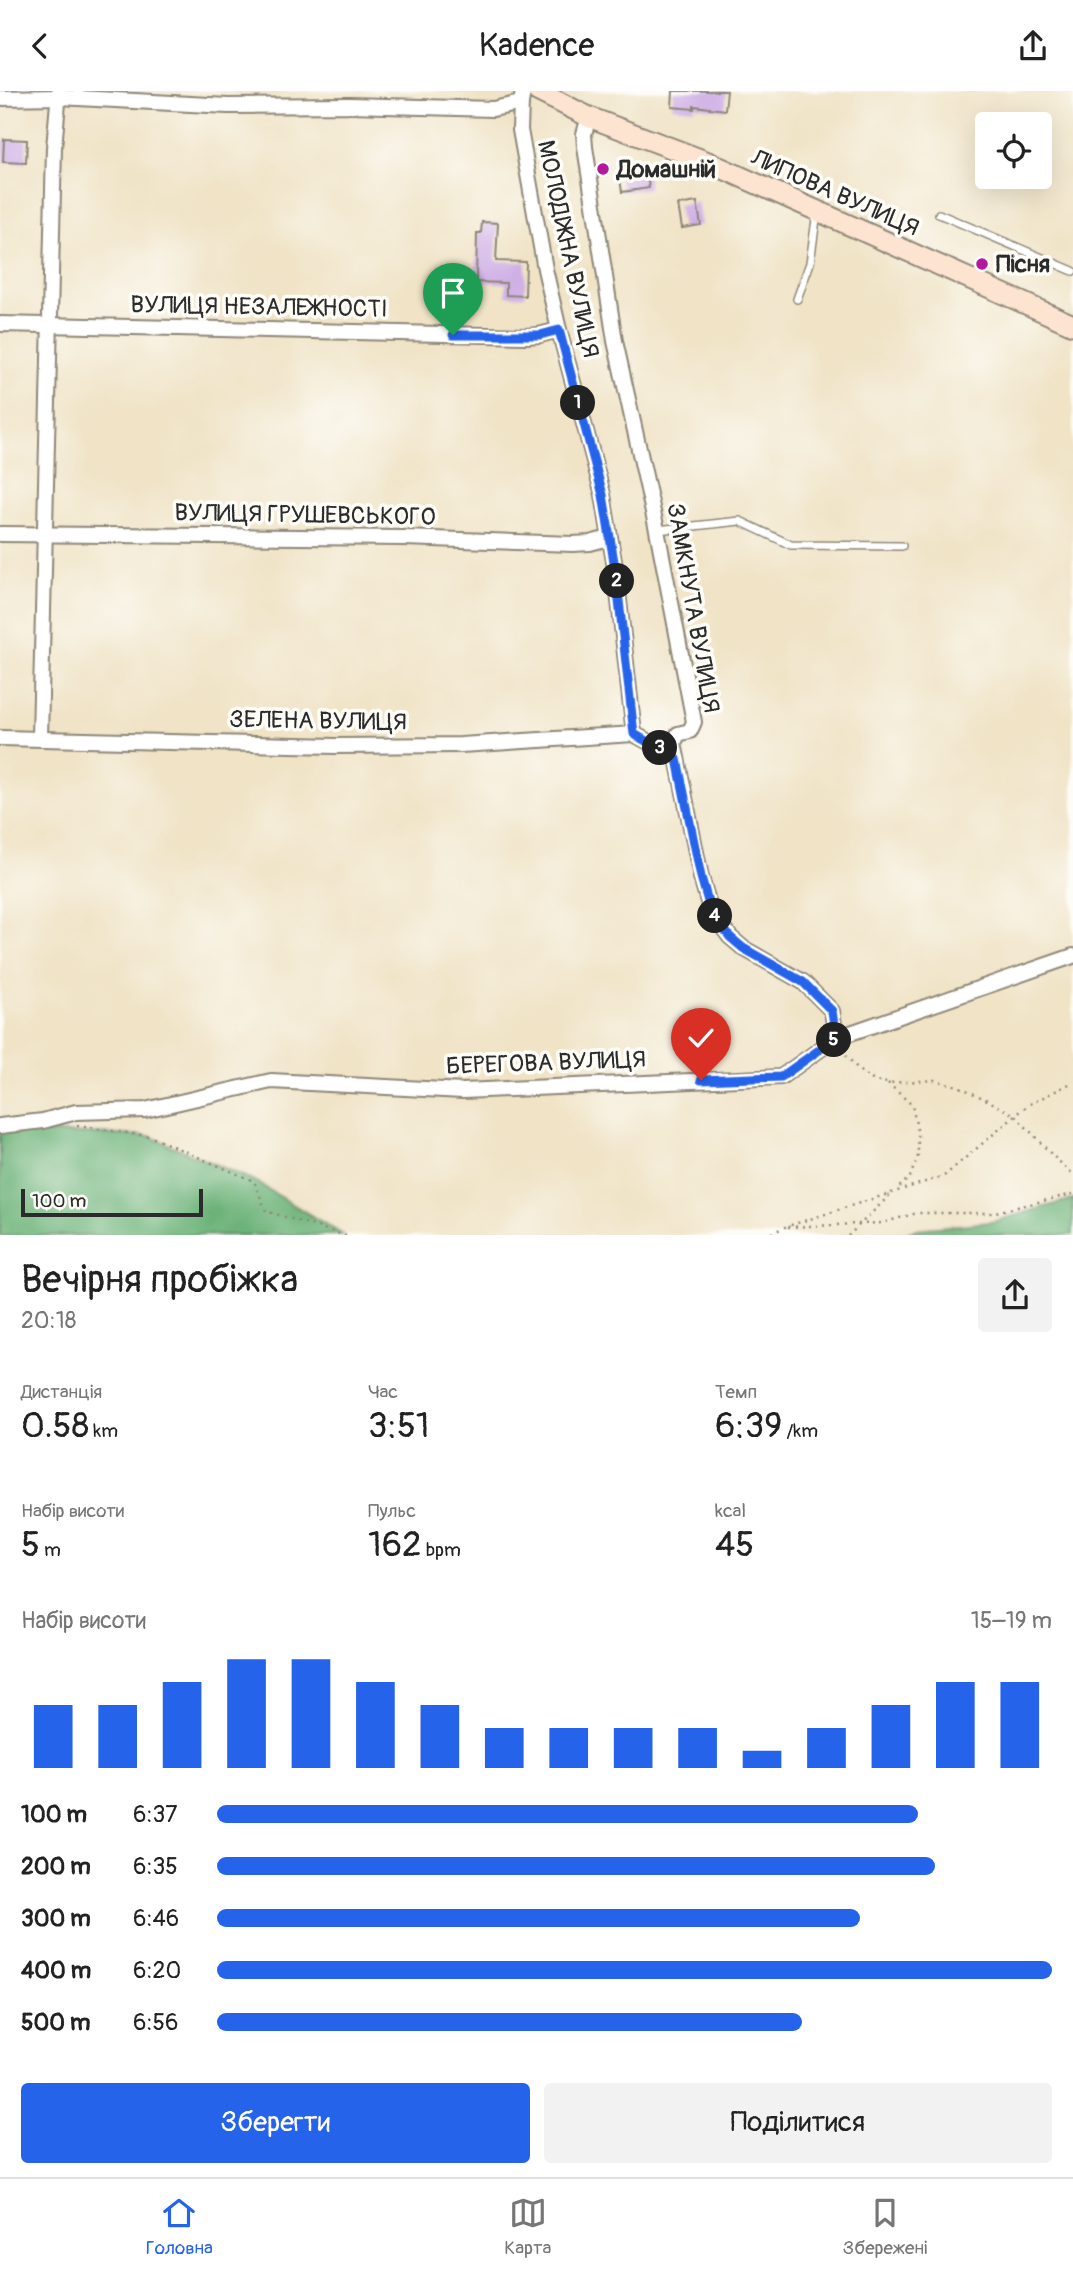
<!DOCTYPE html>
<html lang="uk">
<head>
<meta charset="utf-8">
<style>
	body { margin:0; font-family:Pangolin,sans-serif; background:#f2f2f2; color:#222; height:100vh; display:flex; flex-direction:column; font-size:26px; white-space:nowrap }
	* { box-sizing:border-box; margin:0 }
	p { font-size:23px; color:#767676 }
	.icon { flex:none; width:38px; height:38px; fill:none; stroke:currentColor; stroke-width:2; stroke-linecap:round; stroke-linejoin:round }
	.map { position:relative; height:1144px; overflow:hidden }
	.sheet { display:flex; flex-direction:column; background:#fff; flex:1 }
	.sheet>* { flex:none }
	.tools { position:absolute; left:975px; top:21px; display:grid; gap:14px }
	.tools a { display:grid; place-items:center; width:77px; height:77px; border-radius:7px; background:#fff; box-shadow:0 7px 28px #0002; font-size:35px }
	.scale { position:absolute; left:21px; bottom:18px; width:182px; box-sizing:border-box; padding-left:7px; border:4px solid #2b2b2b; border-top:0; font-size:19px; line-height:24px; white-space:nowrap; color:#2b2b2b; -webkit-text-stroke:5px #fdfcf7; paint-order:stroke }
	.pin { position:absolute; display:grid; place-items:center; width:60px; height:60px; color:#fff; margin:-72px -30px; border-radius:50% 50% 50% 0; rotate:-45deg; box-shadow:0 0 7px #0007 }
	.pin .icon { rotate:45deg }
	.km { position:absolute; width:35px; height:35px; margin:-18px; border-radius:50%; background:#222; color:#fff; font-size:19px; line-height:35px; text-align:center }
	.round { display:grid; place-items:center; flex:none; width:74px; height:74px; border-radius:7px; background:#f2f2f2 }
	.head { display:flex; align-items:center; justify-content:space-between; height:119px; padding:0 21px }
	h1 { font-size:38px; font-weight:600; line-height:52px }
	.stats { display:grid; grid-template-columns:repeat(3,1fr); gap:10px; height:119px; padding:7px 21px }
	.stats div { display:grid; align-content:center }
	.stats b { font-size:35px; font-weight:600 }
	.stats small { font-size:19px; font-weight:400 }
	.stats p { font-size:19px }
	.chart { height:196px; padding:14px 21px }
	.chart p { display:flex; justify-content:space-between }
	.chart svg { width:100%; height:126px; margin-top:7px; stroke:#2563eb; stroke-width:6 }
	.action { display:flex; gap:14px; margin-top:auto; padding:14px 21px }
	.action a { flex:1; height:80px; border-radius:7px; background:#2563eb; color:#fff; font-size:28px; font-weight:600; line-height:80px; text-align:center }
	.action a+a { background:#f2f2f2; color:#222 }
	ul { padding:0 21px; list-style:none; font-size:23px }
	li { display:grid; grid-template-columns:112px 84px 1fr; align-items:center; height:52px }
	li i { height:18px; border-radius:9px; background:#2563eb }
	header { display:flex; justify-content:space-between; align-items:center; height:91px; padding:0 21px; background:#fff; font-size:32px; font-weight:600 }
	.tab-bar { display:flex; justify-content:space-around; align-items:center; height:98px; border-top:2px solid #e0e0e0; background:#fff; font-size:19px; color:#767676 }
	.tab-bar a { display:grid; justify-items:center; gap:4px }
	.tab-bar .on { color:#2563eb }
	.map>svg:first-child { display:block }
	.forest { fill:#6db379; stroke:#4c6f52; stroke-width:2 }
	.building { fill:#cfafe6 }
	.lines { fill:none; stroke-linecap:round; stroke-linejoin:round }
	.lane-casing { stroke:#8e8778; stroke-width:10 }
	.street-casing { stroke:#8e8778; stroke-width:18 }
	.secondary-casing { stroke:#8e8778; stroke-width:23 }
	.path { stroke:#8e8778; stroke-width:2.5; stroke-dasharray:2 5; stroke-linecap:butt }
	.lane { stroke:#fff; stroke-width:7 }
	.street { stroke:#fff; stroke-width:14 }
	.secondary { stroke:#fde4d0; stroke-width:19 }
	.route-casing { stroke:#fff; stroke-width:14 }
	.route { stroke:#2563eb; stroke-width:9 }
	.poi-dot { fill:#b5179e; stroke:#fdfcf7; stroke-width:2.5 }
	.labels { text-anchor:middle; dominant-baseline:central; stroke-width:7; stroke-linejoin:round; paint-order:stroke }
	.poi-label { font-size:24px; font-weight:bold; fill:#2b2b2b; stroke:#fdfcf7; text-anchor:start }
	.street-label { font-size:24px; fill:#2b2b2b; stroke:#fdfcf7 }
</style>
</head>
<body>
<header><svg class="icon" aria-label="back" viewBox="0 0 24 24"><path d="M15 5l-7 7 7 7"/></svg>Kadence<svg class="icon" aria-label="share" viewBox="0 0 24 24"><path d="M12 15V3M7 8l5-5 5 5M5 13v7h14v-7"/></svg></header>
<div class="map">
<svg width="1073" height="1145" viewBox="0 0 1073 1145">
	<rect width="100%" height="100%" fill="#fdfcf7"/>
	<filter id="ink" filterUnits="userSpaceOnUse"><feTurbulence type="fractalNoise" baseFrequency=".0143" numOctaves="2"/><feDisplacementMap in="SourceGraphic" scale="14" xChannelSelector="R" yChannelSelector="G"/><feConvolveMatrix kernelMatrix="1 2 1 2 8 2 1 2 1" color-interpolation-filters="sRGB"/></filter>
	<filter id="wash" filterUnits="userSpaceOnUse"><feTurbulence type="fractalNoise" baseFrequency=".00686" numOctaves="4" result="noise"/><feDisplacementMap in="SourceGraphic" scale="28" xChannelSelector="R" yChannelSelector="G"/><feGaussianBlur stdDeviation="1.57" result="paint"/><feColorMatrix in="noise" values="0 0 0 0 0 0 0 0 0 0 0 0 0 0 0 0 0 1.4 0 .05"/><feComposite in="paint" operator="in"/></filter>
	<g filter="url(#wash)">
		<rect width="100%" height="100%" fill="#f0e3c6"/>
		<!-- forest -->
		<g class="forest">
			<polygon points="0,1040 149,1045 254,1090 343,1144 0,1145"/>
			<polygon points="1073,1108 1073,1144 904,1144 916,1138 992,1131"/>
		</g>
		<g id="blocks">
			<!-- building -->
			<g class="building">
				<polygon points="673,0 727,0 725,19 694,15 694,18 672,16"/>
				<polygon points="4,48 27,49 26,72 3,71"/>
				<polygon points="643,78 644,84 647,83 649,97 622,101 619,81"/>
				<polygon points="697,111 701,134 682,137 678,114"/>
				<polygon points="482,131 498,132 496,170 526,171 525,205 506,204 506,192 476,191 477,142 481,142"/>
			</g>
		</g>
	</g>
	<g filter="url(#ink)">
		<use href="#blocks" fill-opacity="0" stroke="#8e8778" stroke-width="2"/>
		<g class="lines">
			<!-- lane casing -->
			<g class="lane-casing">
				<g id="lane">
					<polyline points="939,123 1073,180"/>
					<polyline points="797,208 810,172 817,121"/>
					<polyline points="657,439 740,430 791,454 902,455"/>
				</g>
			</g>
			<!-- street casing -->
			<g class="street-casing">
				<g id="street">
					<polyline points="0,7 59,6 228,15 350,14 493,18 521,12 523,0"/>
					<polyline points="521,12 520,39 545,178 559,239 603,404 616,483 634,643"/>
					<polyline points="589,26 584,43 585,56 615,250 657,439 694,631 690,640 678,643 674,652 701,786 709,814 717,829 730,846 743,857 803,891 832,920 836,947"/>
					<polyline points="0,233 526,245 539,244 559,239"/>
					<polyline points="0,443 404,447 573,453 590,452 609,447"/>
					<polyline points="0,647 335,655 461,654 634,643 669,662 677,668"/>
					<polyline points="40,647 54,57 59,0"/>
					<polyline points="0,1035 43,1030 76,1021 145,1019 271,990 463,1000 781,986 836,947 1073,865"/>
				</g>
			</g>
			<!-- secondary casing -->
			<g class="secondary-casing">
				<polyline id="secondary" points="537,0 589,26 708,71 1073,234"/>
			</g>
			<!-- path -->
			<g class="path">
				<polyline points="841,959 860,980 874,990 888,992 935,989 958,995 987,1009 1015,1024 1053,1065 1073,1083"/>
				<polyline points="888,992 912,1014 918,1043 918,1065 910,1086 896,1099"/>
				<polyline points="77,1035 149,1045 254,1090 266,1120 346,1145"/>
				<polyline points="788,1136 882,1132 917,1122 991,1122 1073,1103"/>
				<polyline points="765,1145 785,1136 944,1085 1028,1014 1073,991"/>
				<polyline points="848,1145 891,1103"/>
			</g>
			<!-- lane -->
			<use href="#lane" class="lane"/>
			<!-- street -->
			<use href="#street" class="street"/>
			<!-- secondary -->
			<use href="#secondary" class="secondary"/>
		</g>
	</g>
	<g class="lines" filter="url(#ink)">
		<!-- route casing -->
		<g class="route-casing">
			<polyline id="route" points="453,244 540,244 559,239 603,404 616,483 634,643 677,668 701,786 709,814 717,829 730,846 743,857 803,891 832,920 836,947 781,986 701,989"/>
		</g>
		<!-- route -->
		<use href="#route" class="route"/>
	</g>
	<!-- markers -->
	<g class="poi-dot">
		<circle cx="603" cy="78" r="7"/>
		<circle cx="982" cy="173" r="7"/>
	</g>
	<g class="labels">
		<!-- poi labels -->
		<g class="poi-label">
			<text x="617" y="78">Домашній</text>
			<text x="996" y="173">Пісня</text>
		</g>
		<!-- street labels -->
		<g class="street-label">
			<text transform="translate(835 102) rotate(24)">ЛИПОВА ВУЛИЦЯ</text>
			<text transform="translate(568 158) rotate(78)">МОЛОДІЖНА ВУЛИЦЯ</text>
			<text transform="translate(259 216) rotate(1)">ВУЛИЦЯ НЕЗАЛЕЖНОСТІ</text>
			<text transform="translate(305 424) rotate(1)">ВУЛИЦЯ ГРУШЕВСЬКОГО</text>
			<text transform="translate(693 517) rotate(80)">ЗАМКНУТА ВУЛИЦЯ</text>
			<text transform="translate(318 630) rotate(1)">ЗЕЛЕНА ВУЛИЦЯ</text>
			<text transform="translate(546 972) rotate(-2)">БЕРЕГОВА ВУЛИЦЯ</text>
		</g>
	</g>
</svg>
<div class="tools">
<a><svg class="icon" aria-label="locate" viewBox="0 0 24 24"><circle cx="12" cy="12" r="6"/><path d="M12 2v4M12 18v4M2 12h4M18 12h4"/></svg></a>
</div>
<div class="scale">100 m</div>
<div class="pin" style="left:453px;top:244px;background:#1e9e55"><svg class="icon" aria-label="arrive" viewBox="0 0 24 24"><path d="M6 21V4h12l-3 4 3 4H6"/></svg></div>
<div class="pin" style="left:701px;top:989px;background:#d93025"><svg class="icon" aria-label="check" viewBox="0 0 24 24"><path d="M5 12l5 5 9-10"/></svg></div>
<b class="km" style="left:578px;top:312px">1</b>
<b class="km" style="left:617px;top:490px">2</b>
<b class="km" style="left:660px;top:657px">3</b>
<b class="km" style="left:715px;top:825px">4</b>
<b class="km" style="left:834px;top:949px">5</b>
</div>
<section class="sheet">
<div class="head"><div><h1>Вечірня пробіжка</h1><p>20:18</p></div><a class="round"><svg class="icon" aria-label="share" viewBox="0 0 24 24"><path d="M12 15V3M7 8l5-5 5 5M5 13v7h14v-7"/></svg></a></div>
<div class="stats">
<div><p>Дистанція</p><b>0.58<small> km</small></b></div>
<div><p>Час</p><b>3:51</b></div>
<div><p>Темп</p><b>6:39<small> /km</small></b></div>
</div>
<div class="stats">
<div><p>Набір висоти</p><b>5<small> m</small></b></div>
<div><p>Пульс</p><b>162<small> bpm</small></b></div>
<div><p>kcal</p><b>45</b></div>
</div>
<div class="chart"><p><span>Набір висоти</span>15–19 m</p>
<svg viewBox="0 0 160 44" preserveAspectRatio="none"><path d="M5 44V22M15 44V22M25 44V14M35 44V6M45 44V6M55 44V14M65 44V22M75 44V30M85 44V30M95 44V30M105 44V30M115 44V38M125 44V30M135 44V22M145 44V14M155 44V14"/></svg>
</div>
<ul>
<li><b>100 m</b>6:37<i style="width:84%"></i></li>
<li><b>200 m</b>6:35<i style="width:86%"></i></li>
<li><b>300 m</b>6:46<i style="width:77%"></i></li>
<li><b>400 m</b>6:20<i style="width:100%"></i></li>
<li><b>500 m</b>6:56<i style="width:70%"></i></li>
</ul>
<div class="action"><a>Зберегти</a><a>Поділитися</a></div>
</section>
<nav class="tab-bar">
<a class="on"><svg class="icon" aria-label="home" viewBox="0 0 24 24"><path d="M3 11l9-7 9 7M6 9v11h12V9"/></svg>Головна</a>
<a><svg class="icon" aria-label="map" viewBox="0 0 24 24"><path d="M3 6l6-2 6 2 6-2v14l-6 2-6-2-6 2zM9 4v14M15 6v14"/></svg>Карта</a>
<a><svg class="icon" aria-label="saved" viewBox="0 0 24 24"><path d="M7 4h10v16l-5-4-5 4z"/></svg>Збережені</a>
</nav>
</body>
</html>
